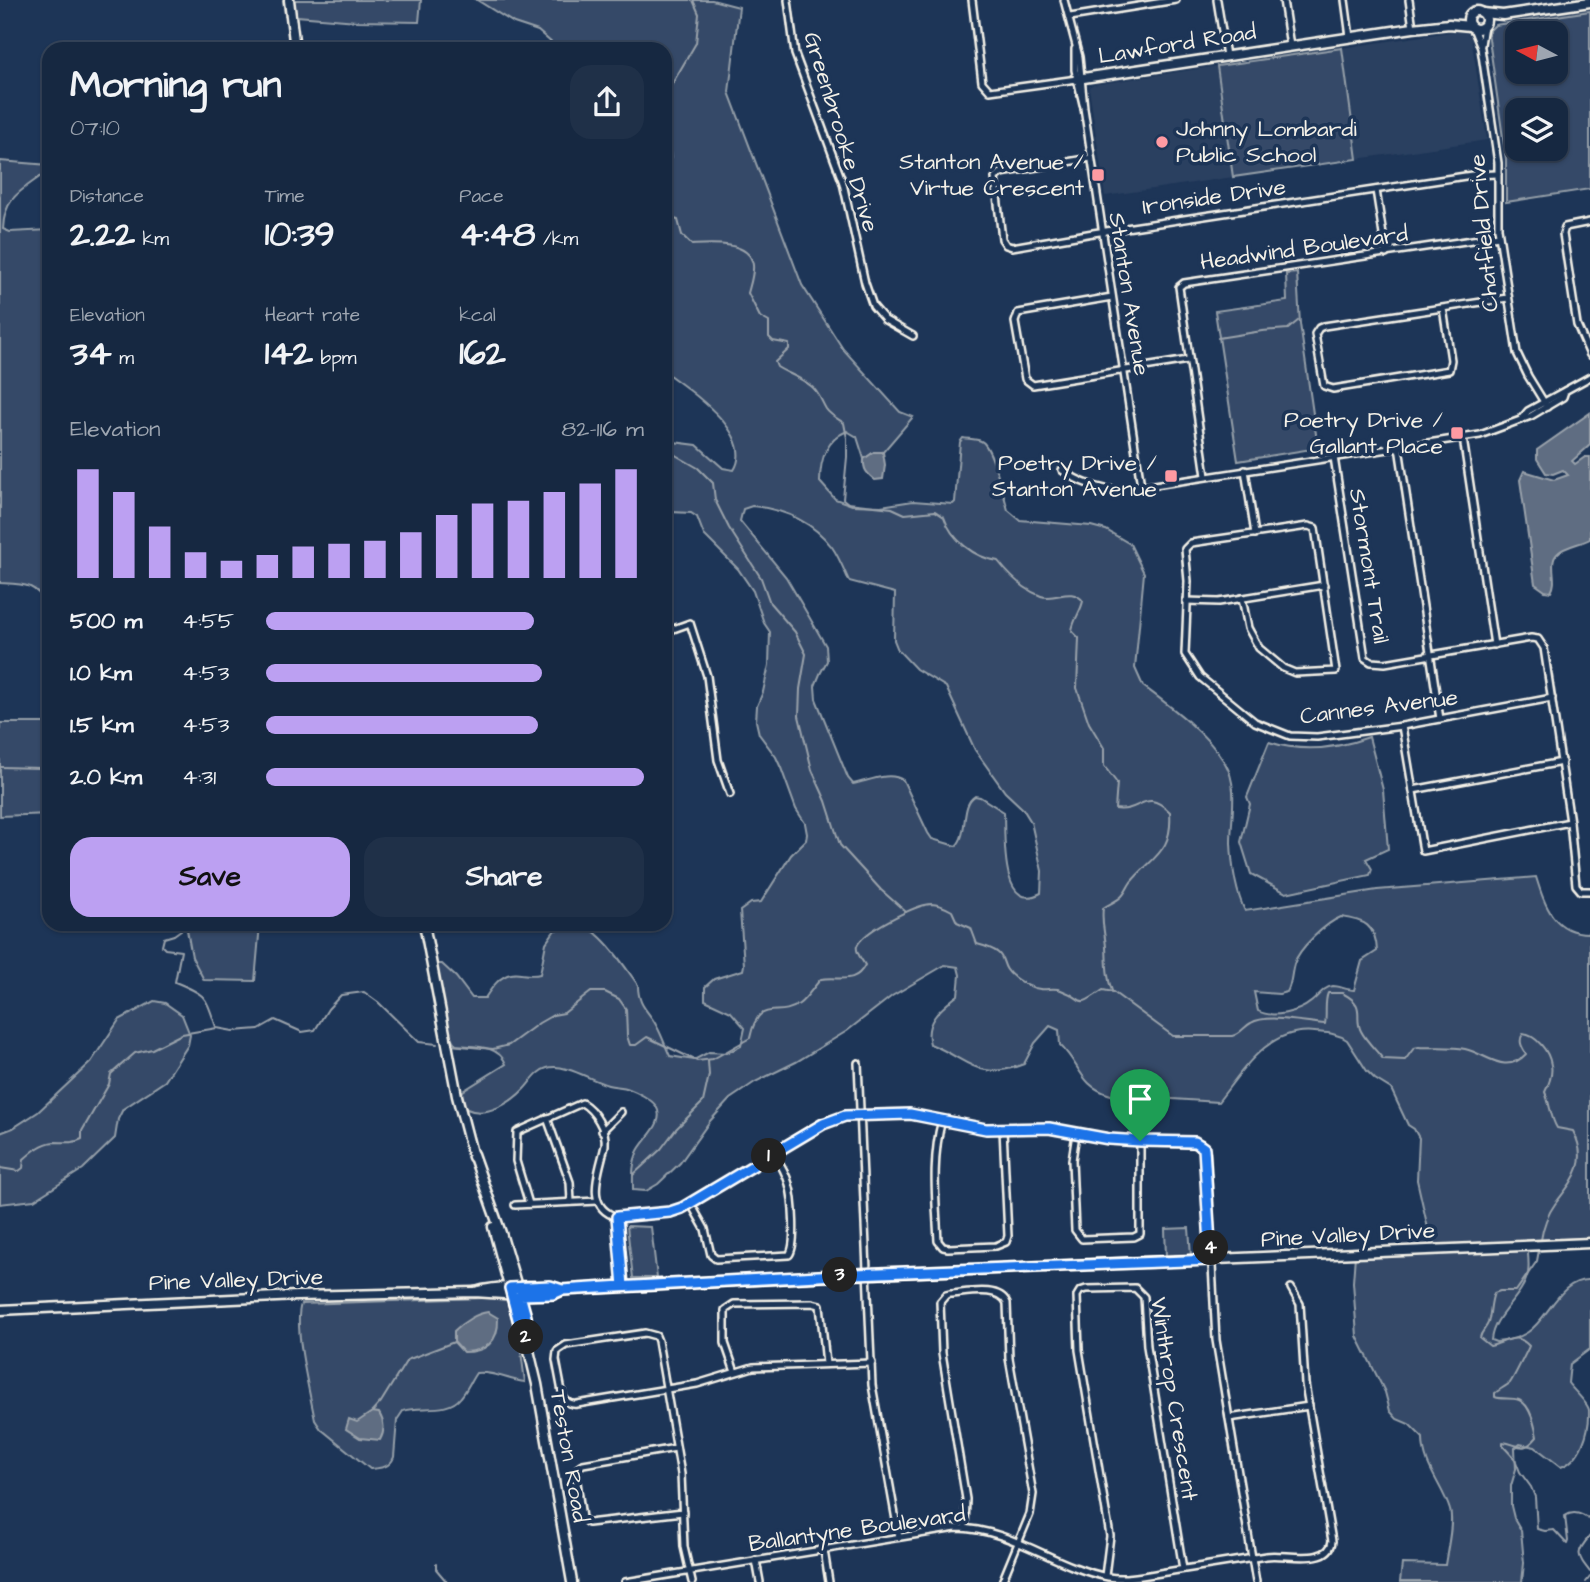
<!DOCTYPE html>
<html lang="en">
<head>
<meta charset="utf-8">
<style>
	body { margin:0; font-family:"Architects Daughter",sans-serif; background:#1f3048; color:#f1f3f6; height:100vh; display:flex; flex-direction:column; font-size:26px; white-space:nowrap }
	* { box-sizing:border-box; margin:0 }
	p { font-size:23px; color:#9ea6b1 }
	.icon { flex:none; width:38px; height:38px; fill:none; stroke:currentColor; stroke-width:2; stroke-linecap:round; stroke-linejoin:round }
	.map { position:relative; flex:1; overflow:hidden }
	.details { position:absolute; left:42px; top:42px; width:630px; height:889px; display:flex; flex-direction:column; background:#162841; border-radius:21px; box-shadow:0 2px 5px #0004,0 0 0 2px #35445a }
	.details>* { flex:none }
	.needle { width:46px; rotate:277deg }
	.controls { position:absolute; left:1505px; top:21px; display:grid; gap:14px }
	.controls a { display:grid; place-items:center; width:63px; height:63px; border-radius:14px; background:#162841; box-shadow:0 2px 5px #0004,0 0 0 2px #35445a; font-size:35px }
	.pin { position:absolute; display:grid; place-items:center; width:60px; height:60px; color:#fff; margin:-72px -30px; border-radius:50% 50% 50% 0; rotate:-45deg; box-shadow:0 0 7px #0007 }
	.pin .icon { rotate:45deg }
	.km { position:absolute; width:35px; height:35px; margin:-18px; border-radius:50%; background:#222; color:#fff; font-size:19px; line-height:35px; text-align:center }
	.round { display:grid; place-items:center; flex:none; width:74px; height:74px; border-radius:21px; background:#1f3048 }
	.overview { display:flex; align-items:center; justify-content:space-between; height:119px; padding:0 28px }
	h1 { font-size:38px; font-weight:800; line-height:52px }
	.figures { display:grid; grid-template-columns:repeat(3,1fr); gap:10px; height:119px; padding:7px 28px }
	.figures div { display:grid; align-content:center }
	.figures b { font-size:35px; font-weight:800 }
	.figures small { font-size:19px; font-weight:400 }
	.figures p { font-size:19px }
	.chart { height:196px; padding:14px 28px }
	.chart p { display:flex; justify-content:space-between }
	.chart svg { width:100%; height:126px; margin-top:7px; stroke:#bca0f2; stroke-width:6 }
	.cta { display:flex; gap:14px; margin-top:auto; padding:14px 28px }
	.cta a { flex:1; height:80px; border-radius:21px; background:#bca0f2; color:#111; font-size:28px; font-weight:800; line-height:80px; text-align:center }
	.cta a+a { background:#1f3048; color:#f1f3f6 }
	ul { padding:0 28px; list-style:none; font-size:23px }
	li { display:grid; grid-template-columns:112px 84px 1fr; align-items:center; height:52px }
	li i { height:18px; border-radius:9px; background:#bca0f2 }
	.map>svg:first-child { display:block }
	.built { fill:#2a4060 }
	.green { fill:#354a67; stroke:#949ea8; stroke-width:2; fill-rule:evenodd }
	.water { fill:#5e6d82; stroke:#9aa2ab; stroke-width:2 }
	.lines { fill:none; stroke-linecap:round; stroke-linejoin:round }
	.stream { stroke:#9aa2ab; stroke-width:2 }
	.street-casing { stroke:#f4f1e8; stroke-width:10 }
	.secondary-casing { stroke:#f4f1e8; stroke-width:13 }
	.street { stroke:#1d3557; stroke-width:5 }
	.secondary { stroke:#1d3557; stroke-width:8 }
	.route-casing { stroke:#fff; stroke-width:14 }
	.route { stroke:#1a73e8; stroke-width:9 }
	.poi-dot { fill:#ff9aa2; stroke:#1d3557; stroke-width:2.5 }
	.labels { text-anchor:middle; dominant-baseline:central; stroke-width:7; stroke-linejoin:round; paint-order:stroke }
	.street-label { font-size:23px; fill:#f4f1e8; stroke:#1d3557 }
	.poi-label { font-size:23px; fill:#f4f1e8; stroke:#1d3557; text-anchor:end }
</style>
</head>
<body>
<div class="map">
<svg width="1590" height="1582" viewBox="0 0 1590 1582">
	<rect width="100%" height="100%" fill="#1d3557"/>
	<filter id="ink" filterUnits="userSpaceOnUse"><feTurbulence type="fractalNoise" baseFrequency=".0143" numOctaves="2"/><feDisplacementMap in="SourceGraphic" scale="14" xChannelSelector="R" yChannelSelector="G"/><feConvolveMatrix kernelMatrix="1 2 1 2 8 2 1 2 1" color-interpolation-filters="sRGB"/></filter>
	<g filter="url(#ink)">
		<!-- built -->
		<g class="built">
			<polygon points="1463,30 1471,37 1487,140 1357,159 1342,48"/>
			<polygon points="1217,66 1233,177 1105,196 1089,87 1092,85"/>
		</g>
		<!-- green -->
		<g class="green">
			<polygon points="283,0 421,0 419,22 357,21 285,15"/>
			<path d="M477 0H712L739 7 729 92 802 285 843 349 900 412 913 417 883 452H874L864 459 857 437 847 431C826 440 820 459 820 482L835 499 852 505 881 506 913 501 953 504 955 502 960 442 963 438C968 439 976 439 981 441 992 445 1004 497 1008 510L1020 520 1091 526 1106 530 1130 544 1144 573 1135 668 1143 686C1170 706 1207 733 1225 763 1239 786 1231 817 1231 843 1232 866 1235 890 1245 911L1377 890 1536 877C1545 906 1554 934 1590 933V1238L1527 1240C1527 1250 1530 1263 1528 1273 1522 1299 1494 1313 1491 1340L1496 1342C1507 1341 1519 1338 1528 1332 1549 1318 1560 1278 1590 1280V1349L1570 1364 1568 1383C1573 1390 1588 1403 1589 1410 1590 1431 1581 1460 1561 1467L1535 1447 1520 1444 1515 1448 1516 1469 1511 1486V1506L1514 1518 1521 1530 1524 1563 1522 1582H1400L1402 1564 1445 1565C1447 1551 1454 1522 1450 1510 1442 1484 1423 1467 1423 1438L1409 1424 1397 1419 1390 1411 1385 1392 1357 1336 1353 1282 1355 1255H1434L1417 1180 1419 1138 1414 1129 1408 1125 1391 1089 1375 1079 1367 1071 1347 1040C1337 1033 1326 1033 1315 1032 1268 1027 1244 1069 1218 1102L1111 1095C1079 1086 1081 1065 1060 1045L1059 1030 1050 1026 1035 1043 1024 1064C977 1082 970 1060 930 1044 923 1021 942 1008 958 995L960 975 958 967 945 965 892 996 847 1031 796 1062 755 1082 730 1099 710 1121 680 1163 658 1184 646 1191 633 1190C633 1177 632 1165 637 1153 642 1139 667 1124 656 1106 651 1099 637 1092 629 1089 623 1086 615 1087 608 1085 590 1080 566 1063 547 1068 536 1071 531 1082 524 1089 511 1103 485 1118 467 1109 458 1105 460 1098 463 1091L506 1064C498 1044 474 1047 456 1045 439 1022 434 996 429 968L431 964H442L456 977 472 998H485C491 989 499 976 511 974 519 972 528 977 540 974L546 943 555 930C564 929 574 925 582 926 601 929 627 970 638 985 638 1006 648 1010 656 1025 662 1035 665 1046 670 1056L694 1060 709 1052 727 1053 741 1046 745 1028 731 1012 705 1000V987L714 979 743 970 744 965 740 911 751 903 761 902 791 855 806 840 807 834 805 823 796 809 781 768 776 757 759 734 756 721 757 706 763 692 769 665 770 632 764 623 753 591 738 569 704 535 697 517 691 513 671 512 665 483V441L697 445 723 468 734 470C756 435 690 390 665 372V49H553V44L538 31 514 23ZM752 506C783 509 812 521 832 547 839 557 844 570 849 581L895 593 894 640 898 650 916 669 946 687 975 750 1005 792 1023 809 1031 822 1042 871 1041 893C1000 915 1005 835 1004 812L980 797 975 796C960 805 969 833 956 846L932 839 928 833 903 780C889 771 869 781 853 784L848 778 816 699 815 686 820 674 827 661 826 646 786 577 740 521 743 509ZM1341 917C1364 920 1376 925 1377 951L1362 961 1354 990C1347 990 1339 986 1333 986 1323 987 1318 997 1311 1002 1299 1012 1272 1019 1258 1011L1254 992 1279 994 1287 992C1292 983 1291 974 1294 964 1299 948 1326 923 1341 917Z"/>
			<path d="M1590 11V189L1506 202V159L1488 32 1495 25ZM1517 33H1556V72H1517ZM1517 110H1556V149H1517Z"/>
			<polygon points="1342,48 1357,159 1233,177 1217,66"/>
			<path d="M0 161 49 165V170C25 189 4 195 3 229L10 232 49 230V606C34 583 26 584 0 583Z"/>
			<polygon points="1297,273 1300,324 1318,448 1238,461 1215,311 1287,301 1286,274"/>
			<polygon points="0,723 49,723 49,814 0,816"/>
			<path d="M1369 737 1383 790 1388 849 1366 859 1372 869 1370 875 1286 893 1251 874 1241 842 1250 804 1247 797 1269 742C1303 753 1336 749 1369 737Z"/>
			<polygon points="237,924 260,924 255,981 204,980 192,957 187,930 222,930"/>
			<polygon points="154,1001 165,1003 182,1015 190,1035 188,1045 165,1081 123,1109 118,1119 115,1138 83,1169 34,1200 0,1204 0,1133 13,1128 38,1112 91,1062 119,1020"/>
			<polygon points="627,1226 651,1227 657,1278 633,1278"/>
			<polygon points="1189,1228 1191,1256 1166,1257 1165,1229"/>
			<path d="M514 1297 525 1382C508 1380 493 1371 476 1373 471 1380 467 1390 461 1397 448 1414 421 1405 403 1411L397 1420 394 1457C390 1468 380 1468 370 1469L321 1429 315 1420C310 1394 293 1326 301 1304Z"/>
		</g>
		<!-- water -->
		<g class="water">
			<path d="M1590 413V445L1572 461 1575 464 1585 457H1590V539C1581 544 1565 546 1558 553 1547 563 1559 580 1551 592L1545 591 1535 584 1520 480 1524 471 1554 480 1568 475 1563 470 1553 474 1546 473 1537 459V450Z"/>
			<path d="M874 452H883L885 465 883 479 875 480C867 473 863 470 864 459Z"/>
			<path d="M488 1312 498 1318C499 1343 485 1352 463 1352L454 1342V1331C463 1322 477 1313 488 1312Z"/>
			<path d="M372 1412 379 1413C384 1421 385 1431 380 1440L360 1438 346 1429 349 1419 357 1422Z"/>
		</g>
		<g class="lines">
			<!-- stream -->
			<g class="stream">
				<polyline points="665,96 696,43 699,14 693,0"/>
				<path d="M665 132C671 147 674 171 665 184"/>
				<path d="M665 215 666 217 678 220 682 235 692 245C709 244 750 240 753 265 754 274 750 285 748 293L760 317 769 322V337L773 341 789 344V349L775 362 777 367C788 374 800 377 811 386 819 392 821 401 826 409 830 415 838 419 844 423L847 438V457L843 499 848 503 892 508 905 514 935 511 944 517C951 539 974 558 998 561 1009 575 1024 590 1041 596 1056 601 1071 586 1083 601 1081 612 1073 620 1072 631L1079 638 1077 688 1089 723 1104 748V766L1117 783 1115 809C1142 813 1144 787 1170 812 1173 852 1153 856 1131 882 1128 886 1126 892 1122 896 1117 901 1109 904 1103 908 1101 923 1105 933 1106 947 1107 963 1106 975 1112 991"/>
				<polyline points="1218,338 1262,331 1288,329 1299,320"/>
				<polyline points="665,449 698,468 713,483 715,500 729,528 761,578 770,603 795,632 806,654 800,689 799,716 812,770 826,801 840,845 881,890 906,912"/>
				<polyline points="0,767 40,768 49,771"/>
				<path d="M180 924 185 927 174 935 164 938 162 946 165 949 181 951 175 982C207 995 205 995 216 1027"/>
				<path d="M450 1045 493 1049 509 1045 539 1023 553 1015 564 1013 591 992H605L619 999 626 1009 627 1036 630 1045H636L647 1037 697 1061 713 1059 750 1038C759 995 777 1020 799 1004 807 998 814 986 821 979 839 976 855 985 865 965 862 960 855 952 857 946 864 930 916 905 931 904 939 904 945 907 952 911L957 922 971 928 977 944C1015 954 994 962 1015 978 1022 983 1031 988 1040 989 1047 990 1055 987 1061 990 1087 999 1074 1010 1103 990L1113 992 1173 1036H1232C1241 1034 1243 1027 1251 1023 1268 1013 1306 1023 1325 1024 1327 1014 1324 1002 1328 993H1342C1368 1006 1353 1016 1361 1031 1366 1041 1376 1050 1383 1059L1405 1060 1414 1048 1419 1047C1434 1048 1451 1046 1465 1049 1487 1054 1505 1076 1526 1054 1522 1047 1518 1041 1523 1034 1536 1035 1549 1051 1551 1065 1553 1074 1549 1084 1545 1092 1550 1104 1551 1119 1557 1128L1573 1131C1590 1163 1573 1180 1555 1204 1547 1215 1543 1227 1541 1240"/>
				<path d="M0 1168 19 1171 23 1168 24 1159C32 1152 42 1143 54 1142 65 1142 72 1144 82 1139V1131L109 1084 111 1074 135 1053 152 1049 182 1034 217 1028 233 1031 259 1029 275 1020 302 1032 315 1030 328 1009 341 995 364 992 378 1002 419 1042 437 1044"/>
				<polyline points="633,1175 661,1149 676,1129 703,1102 709,1075 708,1061"/>
				<path d="M1539 1250 1537 1261 1516 1291H1500L1494 1293C1490 1303 1491 1313 1488 1323 1486 1329 1481 1331 1480 1338L1490 1346C1505 1343 1516 1331 1529 1346 1528 1349 1513 1379 1510 1383 1506 1386 1499 1390 1495 1393V1397C1503 1400 1511 1397 1519 1400 1531 1405 1535 1426 1537 1437 1523 1454 1519 1444 1503 1442V1446L1515 1459 1520 1472 1531 1487 1535 1497 1537 1529 1545 1531 1554 1530 1567 1544 1568 1541 1565 1516C1574 1510 1582 1514 1590 1520"/>
				<polyline points="372,1412 381,1402 407,1360 454,1342"/>
				<path d="M1590 1536C1575 1553 1577 1555 1590 1572"/>
				<polyline points="436,1564 436,1569 447,1582"/>
				<polyline points="1586,1582 1590,1577"/>
			</g>
			<!-- street casing -->
			<g class="street-casing">
				<g id="street">
					<polyline points="788,0 795,54 843,183 865,283 873,306 885,320 913,336"/>
					<polyline points="972,0 982,82 990,91 1077,79"/>
					<polyline points="1064,0 1079,57 1084,108 1141,486"/>
					<polyline points="1217,0 1226,56"/>
					<polyline points="1283,0 1290,46"/>
					<polyline points="1345,0 1350,37"/>
					<polyline points="1409,0 1413,28"/>
					<polyline points="1070,17 1176,0"/>
					<polyline points="1473,28 1481,48 1498,163 1498,228 1517,353 1528,376 1547,407"/>
					<polyline points="1481,45 1484,25"/>
					<polyline points="1075,49 1075,70 1083,104"/>
					<polyline points="1091,158 1001,173 995,178 1002,239 1006,245 1012,247 1093,233 1472,175 1498,174"/>
					<polyline points="1376,190 1386,254"/>
					<polyline points="1590,222 1565,227 1563,234 1577,325 1590,355"/>
					<polyline points="1112,297 1018,313 1015,322 1025,379 1033,385 1188,360"/>
					<polyline points="1443,308 1451,360 1449,370 1333,389 1324,386 1315,334 1319,328 1324,326 1508,298"/>
					<polyline points="1522,418 1528,411 1590,377"/>
					<polyline points="1463,438 1494,645"/>
					<polyline points="1399,447 1440,719"/>
					<polyline points="1334,457 1365,658 1371,662 1385,663 1531,638 1538,639 1544,648 1570,822 1576,885 1581,891 1590,891"/>
					<path d="M1062 470C1078 482 1102 491 1122 490L1480 435 1531 416 1563 397 1565 391"/>
					<polyline points="1245,470 1255,534"/>
					<polyline points="1206,476 1179,287 1184,283 1499,236"/>
					<polyline points="1242,598 1248,628 1259,648 1283,668 1295,673 1336,671 1315,528 1308,526 1191,543 1185,549 1188,581 1185,654 1200,677 1255,722 1290,736 1317,737 1402,726 1552,698"/>
					<polyline points="1186,601 1219,602 1324,585"/>
					<polyline points="665,632 690,623 707,676 718,760 730,794"/>
					<polyline points="1402,726 1423,851 1570,822"/>
					<polyline points="1413,790 1562,762"/>
					<polyline points="665,848 665,851"/>
					<polyline points="858,1063 872,1385 899,1537"/>
					<polyline points="547,1118 570,1182 571,1202"/>
					<path d="M942 1120C931 1160 936 1200 938 1241L943 1247 948 1248 996 1246 1006 1242 1008 1236 1003 1129"/>
					<polyline points="602,1131 621,1112"/>
					<polyline points="1076,1134 1072,1160 1075,1230 1082,1239 1134,1237 1140,1234 1140,1141"/>
					<path d="M529 1204 516 1161 517 1132 582 1103C594 1110 607 1130 605 1145 601 1168 582 1207 617 1217"/>
					<path d="M691 1204 705 1229 711 1255 716 1259 789 1255C797 1245 793 1197 789 1184 786 1173 780 1163 774 1154"/>
					<polyline points="515,1205 598,1201"/>
					<polyline points="617,1217 670,1212 682,1208 823,1123 845,1116 910,1114 986,1129 1049,1128 1114,1140 1201,1144 1206,1153 1216,1340 1256,1582"/>
					<polyline points="617,1217 623,1285"/>
					<polyline points="735,1372 725,1343 725,1310 734,1304 812,1303 820,1305 826,1364"/>
					<polyline points="1229,1418 1309,1406"/>
					<polyline points="676,1448 583,1464 577,1469 576,1475 582,1518 588,1523 683,1512"/>
					<path d="M965 1528 966 1499 942 1353 940 1302 946 1295 950 1294C967 1293 999 1285 1007 1303L1009 1358 1033 1494 1030 1514 1002 1582"/>
					<polyline points="824,1550 829,1582"/>
					<polyline points="756,1560 760,1582"/>
					<polyline points="1105,1576 1110,1536 1079,1350 1077,1296 1080,1291 1086,1289 1135,1288 1144,1297 1147,1346 1183,1569"/>
					<path d="M625 1582 956 1528C1011 1528 1055 1567 1108 1577 1127 1580 1147 1575 1166 1572 1199 1567 1233 1561 1266 1556 1284 1553 1330 1566 1332 1541L1305 1384 1300 1304 1291 1288"/>
					<path d="M692 1582 684 1547 681 1474 658 1341 656 1336 645 1333 566 1345 557 1351 556 1360 563 1397C567 1402 570 1405 577 1404L697 1384 753 1367 872 1363"/>
				</g>
			</g>
			<!-- secondary casing -->
			<g class="secondary-casing">
				<g id="secondary">
					<polyline points="289,0 295,49"/>
					<circle cx="1477" cy="20" r="9"/>
					<polyline points="1483,13 1503,15 1590,2"/>
					<polyline points="1077,79 1413,28 1449,24 1470,26"/>
					<polyline points="424,924 457,1096 473,1157"/>
					<polyline points="473,1154 501,1233 526,1317 526,1338 537,1384 572,1582"/>
					<polyline points="493,1227 520,1327 524,1335"/>
					<path d="M475 1292C494 1286 543 1284 562 1290L868 1274 1590 1243"/>
					<polyline points="0,1310 297,1296 475,1292 520,1295 553,1294 562,1290"/>
				</g>
			</g>
			<!-- street -->
			<use href="#street" class="street"/>
			<!-- secondary -->
			<use href="#secondary" class="secondary"/>
		</g>
	</g>
	<g class="lines" filter="url(#ink)">
		<!-- route casing -->
		<g class="route-casing">
			<polyline id="route" points="1140,1141 1109,1139 1049,1128 986,1129 910,1114 845,1116 823,1124 682,1208 670,1212 617,1217 623,1286 562,1290 553,1294 520,1295 526,1317 526,1338 520,1326 510,1288 550,1286 562,1290 855,1274 1211,1260 1204,1148 1195,1142 1140,1141"/>
		</g>
		<!-- route -->
		<use href="#route" class="route"/>
	</g>
	<!-- markers -->
	<g class="poi-dot">
		<circle cx="1162" cy="142" r="7"/>
		<rect x="1091" y="168" width="14" height="14" rx="3.5"/>
		<rect x="1450" y="426" width="14" height="14" rx="3.5"/>
		<rect x="1164" y="469" width="14" height="14" rx="3.5"/>
	</g>
	<g class="labels">
		<!-- street labels -->
		<g class="street-label">
			<text transform="translate(1177 44) rotate(-9)">Lawford Road</text>
			<text transform="translate(841 132) rotate(73)">Greenbrooke Drive</text>
			<text transform="translate(1214 197) rotate(-8)">Ironside Drive</text>
			<text transform="translate(1484 233) rotate(-95)">Chatfield Drive</text>
			<text transform="translate(1304 248) rotate(-8)">Headwind Boulevard</text>
			<text transform="translate(1129 294) rotate(81)">Stanton Avenue</text>
			<text transform="translate(1369 566) rotate(81)">Stormont Trail</text>
			<text transform="translate(1379 707) rotate(-7)">Cannes Avenue</text>
			<text transform="translate(1348 1235) rotate(-3)">Pine Valley Drive</text>
			<text transform="translate(236 1280) rotate(-2)">Pine Valley Drive</text>
			<text transform="translate(1174 1399) rotate(81)">Winthrop Crescent</text>
			<text transform="translate(569 1456) rotate(80)">Teston Road</text>
			<text transform="translate(857 1529) rotate(-8)">Ballantyne Boulevard</text>
		</g>
		<!-- poi labels -->
		<g class="poi-label">
			<text x="1176" y="129" text-anchor="start">Johnny Lombardi<tspan x="1176" dy="26">Public School</tspan></text>
			<text x="1084" y="162">Stanton Avenue /<tspan x="1084" dy="26">Virtue Crescent</tspan></text>
			<text x="1443" y="420">Poetry Drive /<tspan x="1443" dy="26">Gallant Place</tspan></text>
			<text x="1157" y="463">Poetry Drive /<tspan x="1157" dy="26">Stanton Avenue</tspan></text>
		</g>
	</g>
</svg>
<div class="controls">
<a><svg class="needle" viewBox="-14 -14 28 28"><path d="M0-13l5 13h-10z" fill="#e53935"/><path d="M0 13l5-13h-10z" fill="#9ea6b1"/></svg></a>
<a><svg class="icon" aria-label="layers" viewBox="0 0 24 24"><path d="M12 4l9 5-9 5-9-5zM3 14l9 5 9-5"/></svg></a>
</div>
<div class="pin" style="left:1140px;top:1141px;background:#1e9e55"><svg class="icon" aria-label="arrive" viewBox="0 0 24 24"><path d="M6 21V4h12l-3 4 3 4H6"/></svg></div>
<b class="km" style="left:769px;top:1156px">1</b>
<b class="km" style="left:526px;top:1337px">2</b>
<b class="km" style="left:840px;top:1275px">3</b>
<b class="km" style="left:1211px;top:1248px">4</b>
<section class="details">
<div class="overview"><div><h1>Morning run</h1><p>07:10</p></div><a class="round"><svg class="icon" aria-label="share" viewBox="0 0 24 24"><path d="M12 15V3M7 8l5-5 5 5M5 13v7h14v-7"/></svg></a></div>
<div class="figures">
<div><p>Distance</p><b>2.22<small> km</small></b></div>
<div><p>Time</p><b>10:39</b></div>
<div><p>Pace</p><b>4:48<small> /km</small></b></div>
</div>
<div class="figures">
<div><p>Elevation</p><b>34<small> m</small></b></div>
<div><p>Heart rate</p><b>142<small> bpm</small></b></div>
<div><p>kcal</p><b>162</b></div>
</div>
<div class="chart"><p><span>Elevation</span>82–116 m</p>
<svg viewBox="0 0 160 44" preserveAspectRatio="none"><path d="M5 44V6M15 44V14M25 44V26M35 44V35M45 44V38M55 44V36M65 44V33M75 44V32M85 44V31M95 44V28M105 44V22M115 44V18M125 44V17M135 44V14M145 44V11M155 44V6"/></svg>
</div>
<ul>
<li><b>500 m</b>4:55<i style="width:71%"></i></li>
<li><b>1.0 km</b>4:53<i style="width:73%"></i></li>
<li><b>1.5 km</b>4:53<i style="width:72%"></i></li>
<li><b>2.0 km</b>4:31<i style="width:100%"></i></li>
</ul>
<div class="cta"><a>Save</a><a>Share</a></div>
</section>
</div>
</body>
</html>
